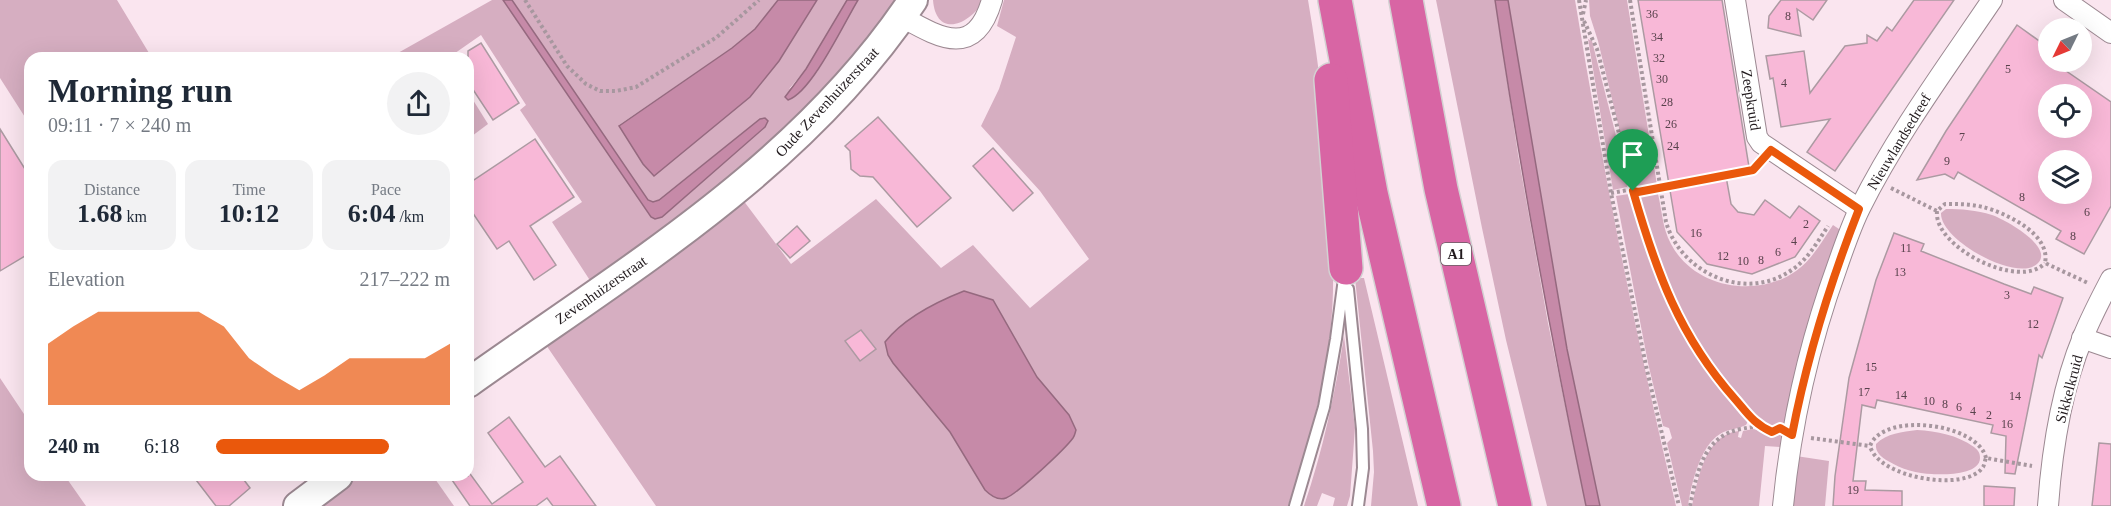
<!DOCTYPE html>
<html lang="en">
<head>
<meta charset="utf-8">
<style>
	body { margin:0; font-family:Georgia,serif; background:#f2f2f3; color:#1f2937; height:100vh; display:flex; flex-direction:column; font-size:22px; white-space:nowrap }
	* { box-sizing:border-box; margin:0 }
	p { font-size:20px; color:#747a83 }
	.icon { flex:none; width:33px; height:33px; fill:none; stroke:currentColor; stroke-width:2; stroke-linecap:round; stroke-linejoin:round }
	.map { position:relative; flex:1; overflow:hidden }
	.details { position:absolute; left:24px; top:52px; width:450px; height:429px; display:flex; flex-direction:column; background:#fff; border-radius:18px; box-shadow:0 6px 24px #0002 }
	.details>* { flex:none }
	.needle { width:39px; rotate:227deg }
	.fabs { position:absolute; left:2038px; top:18px; display:grid; gap:12px }
	.fabs a { display:grid; place-items:center; width:54px; height:54px; border-radius:50%; background:#fff; box-shadow:0 6px 24px #0002; font-size:30px }
	.pin { position:absolute; display:grid; place-items:center; width:51px; height:51px; color:#fff; margin:-62px -26px; border-radius:50% 50% 50% 0; rotate:-45deg; box-shadow:0 0 6px #0007 }
	.pin .icon { rotate:45deg }
	.round { display:grid; place-items:center; flex:none; width:63px; height:63px; border-radius:32px; background:#f2f2f3 }
	.head { display:flex; align-items:center; justify-content:space-between; height:102px; padding:0 24px }
	h1 { font-size:33px; font-weight:600; line-height:45px }
	.metrics { display:grid; grid-template-columns:repeat(3,1fr); gap:9px; height:102px; padding:6px 24px }
	.metrics div { display:grid; align-content:center; border-radius:15px; background:#f2f2f3; text-align:center }
	.metrics b { font-size:26px; font-weight:600 }
	.metrics small { font-size:16px; font-weight:400 }
	.metrics p { font-size:16px }
	.chart { height:168px; padding:12px 24px }
	.chart p { display:flex; justify-content:space-between }
	.chart svg { width:100%; height:108px; margin-top:6px; fill:#ea580c; opacity:.7 }
	ul { padding:0 24px; list-style:none; font-size:20px }
	li { display:grid; grid-template-columns:96px 72px 1fr; align-items:center; height:45px }
	li i { height:15px; border-radius:8px; background:#ea580c }
	.map>svg:first-child { display:block }
	.green { fill:#d6aec1; fill-rule:evenodd }
	.water { fill:#c68aa8; stroke:#95697f; stroke-width:1.5 }
	.building { fill:#f8b8d7; stroke:#ac9aa2; stroke-width:1.5; fill-rule:evenodd }
	.lines { fill:none; stroke-linecap:round; stroke-linejoin:round }
	.lane-casing { stroke:#9c8992; stroke-width:14 }
	.street-casing { stroke:#9c8992; stroke-width:22 }
	.secondary-casing { stroke:#9c8992; stroke-width:32 }
	.highway-casing { stroke:#d3d1d2; stroke-width:36 }
	.path { stroke:#a7979f; stroke-width:4; stroke-dasharray:3 3; stroke-linecap:butt }
	.lane { stroke:#fff; stroke-width:10 }
	.street { stroke:#fff; stroke-width:20 }
	.secondary { stroke:#fff; stroke-width:28 }
	.highway { stroke:#d865a4; stroke-width:33 }
	.route-casing { stroke:#fff; stroke-width:12 }
	.route { stroke:#ea580c; stroke-width:8 }
	.labels { text-anchor:middle; dominant-baseline:central; stroke-width:5; stroke-linejoin:round; paint-order:stroke }
	.number-label { font-size:12px; fill:#58424c }
	.shield { fill:#fff; stroke:#645f62; stroke-width:1.5 }
	.shield-label { font-size:14px; font-weight:bold; fill:#221b1e }
	.street-label { font-size:15px; fill:#221b1e; stroke:#fff }
</style>
</head>
<body>
<div class="map">
<svg width="2111" height="506" viewBox="0 0 2111 506">
	<rect width="100%" height="100%" fill="#fae5ef"/>
	<!-- green -->
	<g class="green">
		<polygon points="0,0 117,0 152,58 30,58 30,125 0,78"/>
		<path d="M492 0H503L651 217 657 219 765 127 767 121 765 118 760 119 658 200 653 202 648 200 512 0H778L755 29 732 48 619 125 750 97 779 61 817 0H847L806 69 789 89 817 72 858 0H897C820 118 703 201 591 282L552 222 582 202 520 110 526 105 481 35 448 58H389Z"/>
		<path d="M933 0H984C970 25 936 39 933 0Z"/>
		<path d="M1004 0H1308C1320 70 1328 141 1331 212 1333 253 1335 293 1330 334 1324 393 1306 450 1288 506H656L544 342 743 200 791 264 876 199 941 268 973 245 1030 308 1089 259 1040 191 981 126 999 89 1016 37 997 26ZM964 291 993 300 1037 377 1045 388 985 490 950 432 893 363 910 320Z"/>
		<polygon points="1436,0 1495,0 1518,154 1548,323 1586,506 1547,506 1506,340 1482,228"/>
		<path d="M1508 0H1575C1603 170 1636 338 1676 506H1600L1567 350Z"/>
		<polygon points="1589,0 1627,0 1657,185 1655,186 1638,190 1633,186 1598,41 1590,16"/>
		<polygon points="1588,39 1592,41 1628,183 1627,187 1613,190"/>
		<polygon points="468,92 488,124 468,139"/>
		<path d="M1657 190C1662 208 1662 228 1671 244 1694 288 1757 299 1796 271 1812 260 1822 241 1833 225L1842 231C1817 293 1795 356 1785 422L1788 426H1776L1773 430C1767 425 1760 423 1754 417 1694 360 1654 278 1639 197L1642 193Z"/>
		<path d="M1629 194 1633 196C1646 251 1665 308 1698 354 1714 377 1732 397 1749 419L1746 425C1738 429 1728 429 1720 434 1700 446 1691 485 1688 506H1682L1667 443 1672 438 1669 428 1663 426 1648 363 1616 196Z"/>
		<path d="M1946 209C1962 209 1976 210 1992 215 2004 219 2061 250 2034 266 2012 279 1940 240 1941 213Z"/>
		<polygon points="1355,278 1364,278 1418,506 1371,506 1374,472 1373,451"/>
		<path d="M1344 336 1355 428 1350 496 1347 506H1333L1335 498 1322 493 1317 506H1304C1323 450 1335 394 1344 336Z"/>
		<polygon points="0,378 30,423 30,476 65,476 86,506 0,506"/>
		<path d="M1753 429 1775 434 1778 430 1784 431 1785 442 1781 447 1765 446 1759 506H1692C1698 479 1705 434 1739 431L1738 437 1741 438 1743 431Z"/>
		<path d="M1917 430C1937 431 1957 435 1974 447 1978 450 1980 453 1980 458 1980 475 1944 475 1932 474 1918 474 1901 469 1888 461 1881 457 1875 452 1876 444 1887 433 1902 432 1917 430Z"/>
		<polygon points="1796,456 1829,461 1825,506 1792,506"/>
		<polygon points="354,476 433,476 454,506 314,506"/>
	</g>
	<!-- water -->
	<g class="water">
		<polygon points="503,0 512,0 648,200 653,202 659,200 760,119 765,118 768,121 765,127 662,217 655,219 651,217"/>
		<polygon points="778,0 817,0 779,61 750,97 654,176 643,164 619,126 732,48 755,29"/>
		<path d="M847 0H858C844 23 812 92 788 100L785 97 806 69Z"/>
		<path d="M1495 0H1508L1567 349 1600 506H1586C1551 338 1520 170 1495 0Z"/>
		<path d="M964 291 993 300 1037 377 1069 415 1076 430C1075 433 1075 435 1073 438 1065 449 1017 494 1006 498 998 501 991 496 985 490L950 432 893 363 888 355 885 342C904 318 936 302 964 291Z"/>
	</g>
	<!-- building -->
	<g class="building">
		<polygon points="1638,0 1722,0 1749,167 1725,171 1731,204 1738,212 1754,215 1765,200 1790,218 1799,206 1820,221 1795,257 1752,274 1707,264 1677,232"/>
		<polygon points="1781,0 1827,0 1813,20 1797,9 1801,36 1768,28 1769,16"/>
		<polygon points="1914,0 1954,0 1835,171 1807,152 1830,119 1781,127 1773,78 1770,79 1766,56 1804,51 1810,93 1845,46 1867,43 1867,35 1877,41 1887,27 1892,31"/>
		<path d="M2017 25 2049 48V62H2053L2111 102V206L2084 254 2056 239 2061 231 1958 172 1954 179 1945 174 1917 180 1946 131ZM2049 94H2082V128H2049ZM2049 160H2082V194H2049Z"/>
		<polygon points="481,43 519,103 493,120 468,82 468,51"/>
		<polygon points="878,117 951,198 917,227 873,177 860,176 851,169 850,151 845,146"/>
		<polygon points="0,129 30,177 30,253 0,271"/>
		<polygon points="535,139 574,197 530,226 556,265 534,280 509,241 497,249 468,206 468,184"/>
		<polygon points="993,148 1033,193 1013,211 973,166"/>
		<polygon points="797,226 810,241 790,258 777,244"/>
		<polygon points="1894,233 1924,244 1921,251 2004,284 2031,294 2034,287 2063,298 2042,358 2039,355 2015,474 2005,473 2006,436 1991,433 1993,425 1877,400 1875,408 1862,405 1853,481 1866,481 1865,490 1902,491 1902,506 1833,506 1835,476 1849,378 1876,280"/>
		<polygon points="861,330 876,349 860,361 845,341"/>
		<polygon points="509,417 545,467 560,456 596,506 553,506 547,498 536,506 470,506 452,480 459,476 468,476 468,471 492,504 523,482 488,433"/>
		<polygon points="2099,443 2111,444 2111,506 2092,506"/>
		<polygon points="193,476 241,476 250,488 229,506 216,506"/>
		<polygon points="1984,486 2015,488 2014,506 1984,506"/>
	</g>
	<g class="lines">
		<!-- lane casing -->
		<g class="lane-casing">
			<g id="lane">
				<polyline points="1348,289 1362,429 1363,468 1358,506"/>
				<polyline points="1295,506 1324,407 1336,339 1345,271"/>
			</g>
		</g>
		<!-- street casing -->
		<g class="street-casing">
			<g id="street">
				<polyline points="1735,0 1757,137 1761,143 1859,209"/>
				<polyline points="2064,0 2111,33"/>
				<path d="M902 17C940 38 975 59 992 0"/>
				<polyline points="2082,338 2111,348"/>
				<path d="M1783 506C1791 424 1809 344 1837 267 1844 247 1851 226 1860 208 1897 134 1946 68 1992 0"/>
				<path d="M2048 506C2052 450 2061 390 2083 337 2091 317 2101 298 2111 279"/>
			</g>
		</g>
		<!-- secondary casing -->
		<g class="secondary-casing">
			<g id="secondary">
				<path d="M468 383C628 269 802 167 913 0"/>
				<polyline points="298,506 338,476"/>
			</g>
		</g>
		<!-- highway casing -->
		<g class="highway-casing">
			<g id="highway">
				<polyline points="1335,0 1371,193 1444,506"/>
				<polyline points="1406,0 1441,189 1515,506"/>
				<polyline points="1331,80 1346,268"/>
			</g>
		</g>
		<!-- path -->
		<g class="path">
			<polyline points="525,0 567,66 586,84 600,91 616,91 636,87 717,37 759,0"/>
			<polyline points="1579,0 1611,193 1646,366 1679,506"/>
			<path d="M1630 0 1666 222C1681 274 1747 303 1793 269 1808 259 1818 241 1828 226"/>
			<polyline points="1583,14 1586,0"/>
			<polyline points="1584,21 1597,49 1646,237 1668,296 1691,341 1756,425"/>
			<path d="M1891 188 1937 211 1945 204C1958 204 1970 204 1983 207 2006 213 2051 234 2045 263L2088 283"/>
			<polyline points="1611,193 1628,190 1638,192 1753,170 1758,164"/>
			<path d="M1937 211C1933 247 2020 291 2045 263"/>
			<polyline points="1811,438 1870,446"/>
			<path d="M1986 458C1978 423 1883 411 1870 446 1878 478 1966 493 1983 467 1984 466 1985 460 1986 458L2032 466"/>
			<path d="M1690 506C1697 473 1703 436 1741 429 1756 426 1757 426 1772 432"/>
		</g>
		<!-- lane -->
		<use href="#lane" class="lane"/>
		<!-- street -->
		<use href="#street" class="street"/>
		<!-- secondary -->
		<use href="#secondary" class="secondary"/>
		<!-- highway -->
		<use href="#highway" class="highway"/>
	</g>
	<g class="lines">
		<!-- route casing -->
		<g class="route-casing">
			<path id="route" d="M1771 150 1859 209C1830 283 1807 357 1792 435L1780 428 1772 432C1754 424 1748 414 1735 399 1679 336 1656 271 1633 191L1638 192 1753 170Z"/>
		</g>
		<!-- route -->
		<use href="#route" class="route"/>
	</g>
	<g class="labels">
		<!-- number labels -->
		<g class="number-label">
			<text x="1652" y="14">36</text>
			<text x="1788" y="16">8</text>
			<text x="1657" y="37">34</text>
			<text x="1659" y="58">32</text>
			<text x="2008" y="69">5</text>
			<text x="1662" y="79">30</text>
			<text x="1784" y="83">4</text>
			<text x="1667" y="102">28</text>
			<text x="1671" y="124">26</text>
			<text x="1962" y="137">7</text>
			<text x="1673" y="146">24</text>
			<text x="1947" y="161">9</text>
			<text x="2022" y="197">8</text>
			<text x="2087" y="212">6</text>
			<text x="1806" y="224">2</text>
			<text x="1696" y="233">16</text>
			<text x="2073" y="236">8</text>
			<text x="1794" y="241">4</text>
			<text x="1906" y="248">11</text>
			<text x="1778" y="252">6</text>
			<text x="1723" y="256">12</text>
			<text x="1761" y="260">8</text>
			<text x="1743" y="261">10</text>
			<text x="1900" y="272">13</text>
			<text x="2007" y="295">3</text>
			<text x="2033" y="324">12</text>
			<text x="1871" y="367">15</text>
			<text x="1864" y="392">17</text>
			<text x="1901" y="395">14</text>
			<text x="2015" y="396">14</text>
			<text x="1929" y="401">10</text>
			<text x="1945" y="404">8</text>
			<text x="1959" y="407">6</text>
			<text x="1973" y="411">4</text>
			<text x="1989" y="415">2</text>
			<text x="2007" y="424">16</text>
			<text x="1853" y="490">19</text>
		</g>
		<!-- shield labels -->
		<rect class="shield" x="1441" y="243" width="30" height="22" rx="4.5"/>
		<g class="shield-label">
			<text x="1456" y="254">A1</text>
		</g>
		<!-- street labels -->
		<g class="street-label">
			<text transform="translate(1751 100) rotate(81)">Zeepkruid</text>
			<text transform="translate(827 102) rotate(-47)">Oude Zevenhuizerstraat</text>
			<text transform="translate(1899 142) rotate(-59)">Nieuwlandsedreef</text>
			<text transform="translate(601 290) rotate(-35)">Zevenhuizerstraat</text>
			<text transform="translate(2069 389) rotate(-75)">Sikkelkruid</text>
		</g>
	</g>
</svg>
<div class="fabs">
<a><svg class="needle" viewBox="-14 -14 28 28"><path d="M0-13l5 13h-10z" fill="#e53935"/><path d="M0 13l5-13h-10z" fill="#747a83"/></svg></a>
<a><svg class="icon" aria-label="locate" viewBox="0 0 24 24"><circle cx="12" cy="12" r="6"/><path d="M12 2v4M12 18v4M2 12h4M18 12h4"/></svg></a>
<a><svg class="icon" aria-label="layers" viewBox="0 0 24 24"><path d="M12 4l9 5-9 5-9-5zM3 14l9 5 9-5"/></svg></a>
</div>
<div class="pin" style="left:1633px;top:191px;background:#1e9e55"><svg class="icon" aria-label="arrive" viewBox="0 0 24 24"><path d="M6 21V4h12l-3 4 3 4H6"/></svg></div>
<section class="details">
<div class="head"><div><h1>Morning run</h1><p>09:11 · 7 × 240 m</p></div><a class="round"><svg class="icon" aria-label="share" viewBox="0 0 24 24"><path d="M12 15V3M7 8l5-5 5 5M5 13v7h14v-7"/></svg></a></div>
<div class="metrics">
<div><p>Distance</p><b>1.68<small> km</small></b></div>
<div><p>Time</p><b>10:12</b></div>
<div><p>Pace</p><b>6:04<small> /km</small></b></div>
</div>
<div class="chart"><p><span>Elevation</span>217–222 m</p>
<svg viewBox="0 0 160 44" preserveAspectRatio="none"><path d="M0 44V19L10 12L20 6L30 6L40 6L50 6L60 6L70 12L80 25L90 32L100 38L110 32L120 25L130 25L140 25L150 25L160 19V44z"/></svg>
</div>
<ul>
<li><b>240 m</b>6:18<i style="width:74%"></i></li>
</ul>
</section>
</div>
</body>
</html>
